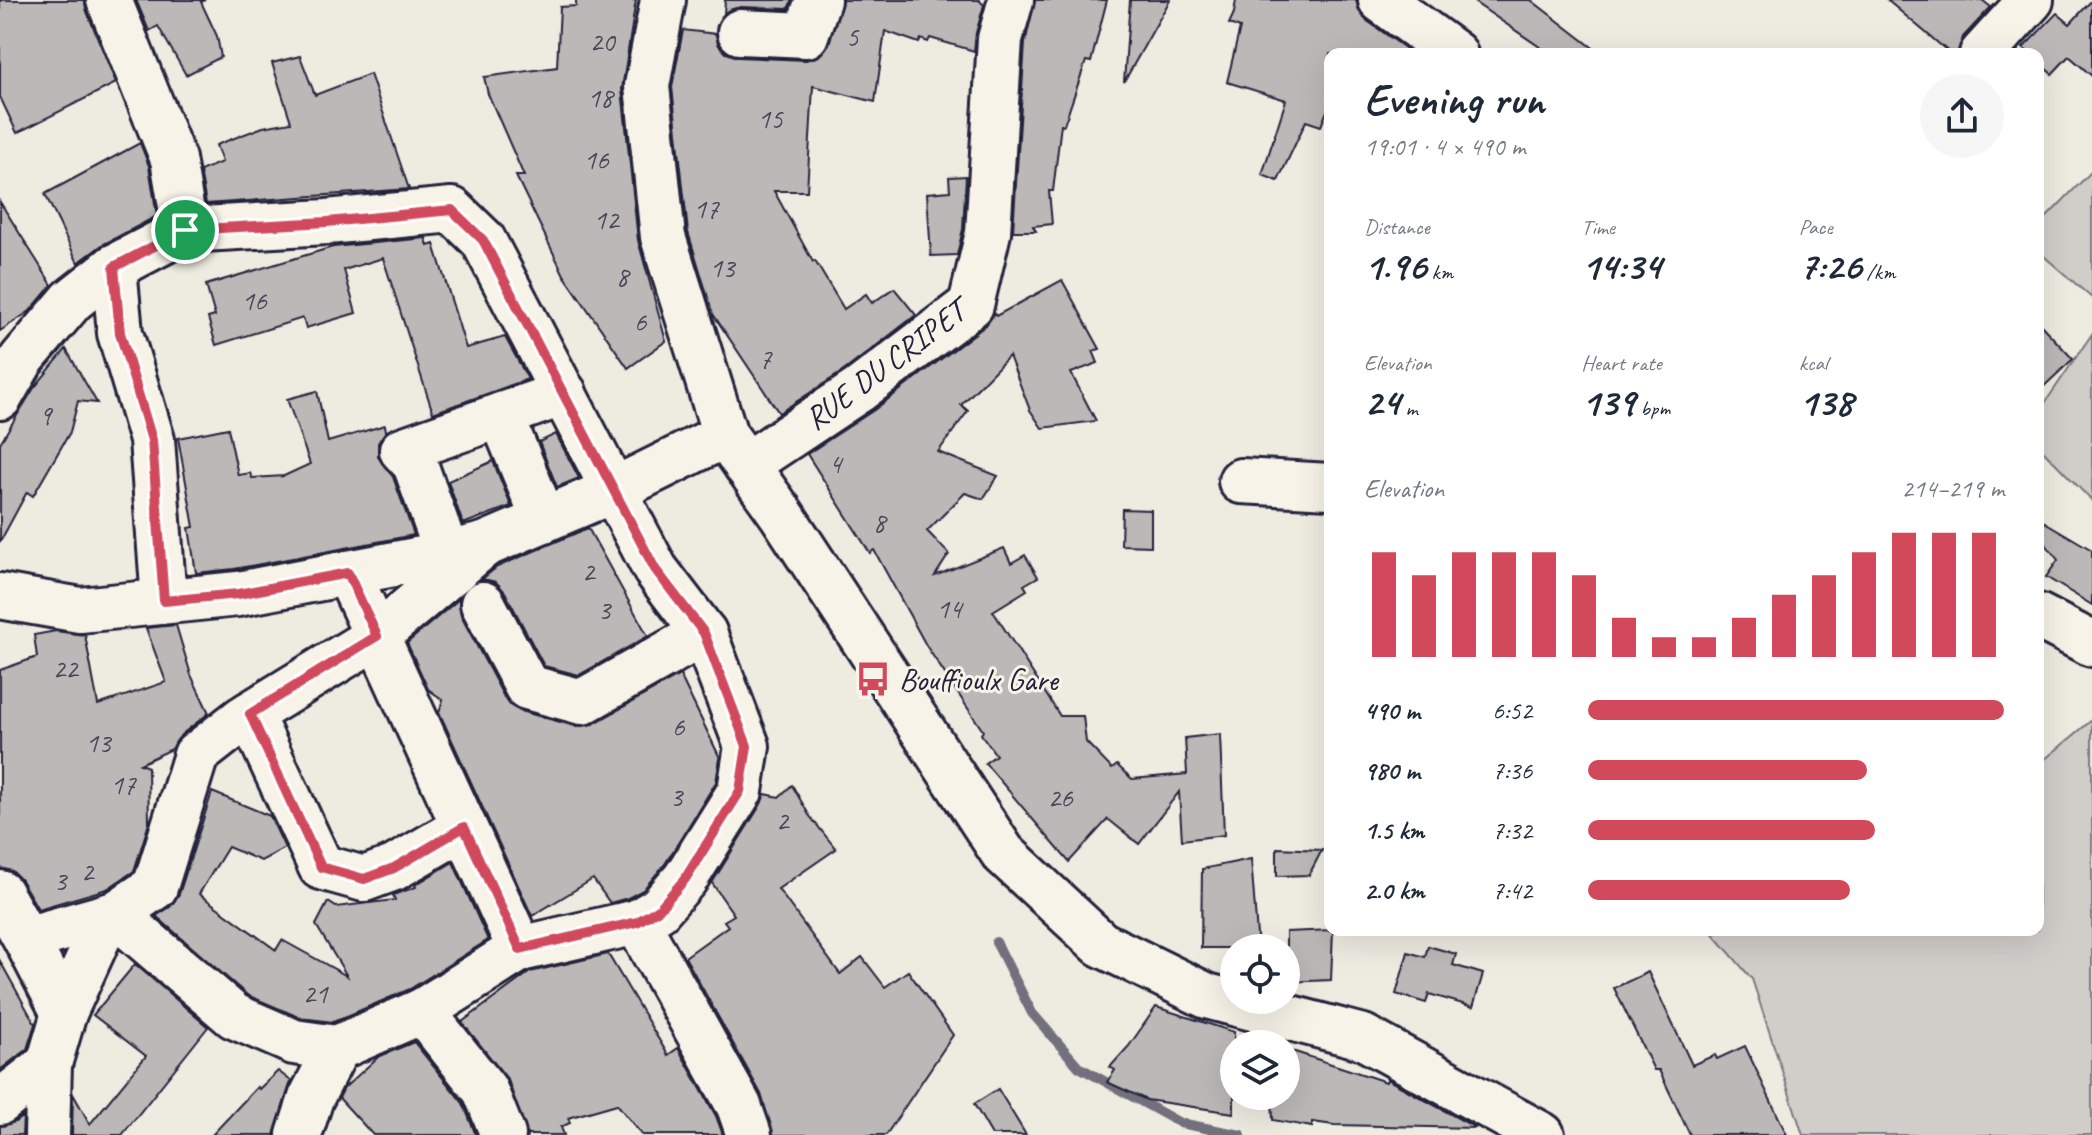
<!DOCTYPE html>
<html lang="en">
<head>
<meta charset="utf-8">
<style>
	body { margin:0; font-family:Caveat,sans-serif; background:#f6f6f7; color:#1f2937; height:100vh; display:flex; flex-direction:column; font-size:30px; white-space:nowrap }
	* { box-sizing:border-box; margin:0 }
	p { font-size:26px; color:#747a83 }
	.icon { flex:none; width:44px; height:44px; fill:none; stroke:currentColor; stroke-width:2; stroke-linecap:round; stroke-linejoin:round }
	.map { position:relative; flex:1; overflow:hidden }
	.details { position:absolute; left:1324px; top:48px; width:720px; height:888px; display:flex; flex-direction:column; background:#fff; border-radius:16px; box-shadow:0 8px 32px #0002 }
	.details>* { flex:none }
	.fabs { position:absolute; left:1220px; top:934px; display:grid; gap:16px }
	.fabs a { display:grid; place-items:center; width:80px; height:80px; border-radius:50%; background:#fff; box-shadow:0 8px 32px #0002; font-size:40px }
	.pin { position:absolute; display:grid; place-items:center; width:68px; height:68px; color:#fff; margin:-34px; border:4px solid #fff; border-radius:50%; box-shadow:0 2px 8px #0007 }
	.round { display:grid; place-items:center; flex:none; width:84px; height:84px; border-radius:42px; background:#f6f6f7 }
	.summary { display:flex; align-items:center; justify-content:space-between; height:136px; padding:0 40px }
	h1 { font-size:44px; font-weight:700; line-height:60px }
	.metrics { display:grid; grid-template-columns:repeat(3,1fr); gap:12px; height:136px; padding:8px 40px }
	.metrics div { display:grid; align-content:center }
	.metrics b { font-size:40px; font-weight:700 }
	.metrics small { font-size:22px; font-weight:400 }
	.metrics p { font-size:22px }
	.chart { height:224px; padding:16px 40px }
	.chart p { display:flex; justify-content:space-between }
	.chart svg { width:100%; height:144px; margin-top:8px; stroke:#d1495b; stroke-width:6 }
	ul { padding:0 40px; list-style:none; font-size:26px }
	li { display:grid; grid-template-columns:128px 96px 1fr; align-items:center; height:60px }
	li i { height:20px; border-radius:10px; background:#d1495b }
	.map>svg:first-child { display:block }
	.green { fill:#d1cdc9; stroke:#7a7882; stroke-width:2 }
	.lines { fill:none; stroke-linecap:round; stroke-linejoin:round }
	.stream { stroke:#716f7b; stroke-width:10 }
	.building { fill:#bbb8b7; stroke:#22223b; stroke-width:2 }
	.minor-casing { stroke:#22223b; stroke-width:50 }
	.major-casing { stroke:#22223b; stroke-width:50 }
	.minor { stroke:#f7f3e8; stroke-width:44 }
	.major { stroke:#f7f3e8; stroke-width:44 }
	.route-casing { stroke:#fff; stroke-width:16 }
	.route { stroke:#d1495b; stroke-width:10 }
	.labels { text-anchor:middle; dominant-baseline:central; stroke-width:6; stroke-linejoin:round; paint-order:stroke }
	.number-label { font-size:28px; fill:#48485a }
	.street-label { font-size:32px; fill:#22223b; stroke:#f7f3e8 }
	.poi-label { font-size:32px; fill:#22223b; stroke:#f7f3e8; text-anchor:start }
</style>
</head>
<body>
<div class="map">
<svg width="2092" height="1135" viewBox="0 0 2092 1135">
	<rect width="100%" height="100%" fill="#eeebe1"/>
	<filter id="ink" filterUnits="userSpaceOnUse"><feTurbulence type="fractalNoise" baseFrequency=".0125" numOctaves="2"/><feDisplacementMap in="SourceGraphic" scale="16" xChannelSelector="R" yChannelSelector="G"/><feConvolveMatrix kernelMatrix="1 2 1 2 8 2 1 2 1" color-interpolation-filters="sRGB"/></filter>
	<g filter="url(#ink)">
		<!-- green -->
		<g class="green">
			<polygon points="2092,171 2092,298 2038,251 2038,226"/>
			<polygon points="2092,334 2092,501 2038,445 2038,413"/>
			<polygon points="2092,720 2092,1135 1803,1135 1752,979 1710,930 2038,930 2038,765"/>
		</g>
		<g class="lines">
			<!-- stream -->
			<polyline class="stream" points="996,942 1032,1013 1079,1067 1180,1123 1241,1135"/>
		</g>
		<!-- building -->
		<g class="building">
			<polygon points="0,0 85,0 86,9 116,83 17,133 0,97"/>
			<polygon points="136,0 205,0 201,2 217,36 221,57 186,75 158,26 149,31"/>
			<polygon points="576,0 636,0 622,89 638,240 666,341 628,368 564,275 516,176 524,176 488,94 484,77 557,67 560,7 576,6"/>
			<polygon points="725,0 792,0 788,9 741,7 729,10 724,14"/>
			<polygon points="842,0 979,0 984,5 976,33 974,51 930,38 928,42 921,39 919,43 885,31 875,102 813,86 807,191 774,191 813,262 815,261 844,309 866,294 872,303 894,288 916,315 845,370 779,413 713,314 688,232 672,87 683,30 716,34 718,44 726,53 738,57 806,60 819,56 829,44"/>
			<polygon points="1035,0 1107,0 1091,62 1086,61 1064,125 1061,124 1053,191 1049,191 1052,224 1033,226 1036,231 1013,231 1025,43"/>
			<polygon points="1130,0 1170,0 1124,82"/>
			<polygon points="1236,0 1356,0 1359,11 1366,20 1408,50 1406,54 1330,54 1330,104 1321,126 1306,121 1278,181 1262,175 1286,100 1227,82 1240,28 1229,24 1234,13"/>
			<polygon points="1471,0 1531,0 1601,54 1550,54"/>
			<polygon points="1887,0 1982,0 1991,7 1963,37 1958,54 1951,54"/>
			<polygon points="2092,0 2092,76 2069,56 2052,74 2038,62 2038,54 2030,54 2023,48 2057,13 2070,24"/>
			<polygon points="300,56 315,95 370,74 409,189 206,204 200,171 222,162 216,145 263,127 291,122 272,63"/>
			<polygon points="140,143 149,166 157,216 102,245 78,263 45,194"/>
			<polygon points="966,176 963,229 957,255 931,256 927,193 950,191 949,177"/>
			<polygon points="0,202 52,285 30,311 0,331"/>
			<polygon points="426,238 428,246 434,244 466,348 505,337 528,379 433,413 383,258 344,270 356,313 306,328 303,318 216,345 208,318 215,316 206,285 333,247"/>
			<polygon points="1062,280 1100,349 1093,351 1098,363 1071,373 1096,421 1042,428 1030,410 1009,356 961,405 968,411 938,452 998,476 983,499 965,493 927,531 949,554 935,576 1004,548 1011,563 1025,555 1038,577 1024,585 1027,590 993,611 1060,716 1083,716 1086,742 1112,769 1117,765 1132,779 1187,774 1185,738 1220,734 1224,835 1182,840 1179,792 1139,844 1108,819 1069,862 985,763 996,755 981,734 983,731 927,647 874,550 870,553 807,454 874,410 986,325 994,313 996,316"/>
			<polygon points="2038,322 2073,359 2038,392"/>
			<polygon points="66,349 97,403 78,401 70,432 33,496 27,492 0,542 0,443 34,388"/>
			<polygon points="317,391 328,442 385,425 386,431 378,443 378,457 393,477 414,535 234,569 196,573 189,528 194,527 178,438 228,428 238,475 250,473 252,478 284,476 310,464 287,399"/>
			<polygon points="556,434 579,478 557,487 539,442"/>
			<polygon points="493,461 511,506 463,524 448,481"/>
			<polygon points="1122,509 1151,510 1151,546 1121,545"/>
			<polygon points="2038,518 2092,550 2092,605 2046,577 2058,560 2038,534"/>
			<polygon points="588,528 648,636 579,675 544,666 505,592 496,582 482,579 497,567"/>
			<polygon points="459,599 461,616 505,699 511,706 520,711 575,726 593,724 680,675 720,758 716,782 665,864 643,890 628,898 610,903 593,879 532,916 439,712 443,700 428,689 407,643"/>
			<polygon points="176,625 191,675 209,713 181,735 172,749 140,764 148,767 149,823 134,871 107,889 38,909 21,880 12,871 0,868 0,670 37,657 34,635 56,631 85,635 98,705 166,682 146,628"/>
			<polygon points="792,785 809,815 836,849 778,889 840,974 862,957 885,987 908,971 953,1035 886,1135 773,1135 761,1094 685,957 728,926 724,921 734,915 712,883 761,804 765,794 779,797"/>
			<polygon points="212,792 270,816 285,848 261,861 228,847 199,894 276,950 282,940 347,976 316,925 328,902 336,907 395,900 393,895 416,887 415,885 453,862 488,940 410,989 333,1022 301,1018 247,995 156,916 170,907 179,894"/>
			<polygon points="1277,848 1322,850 1309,875 1277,876"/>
			<polygon points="1251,859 1258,948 1201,948 1202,869"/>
			<polygon points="1333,930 1331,980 1286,982 1286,932"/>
			<polygon points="1428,946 1456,954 1453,965 1483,974 1473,1007 1429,994 1426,1003 1396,994 1408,952 1425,957"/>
			<polygon points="608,954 668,1055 678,1048 716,1116 723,1135 642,1135 617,1104 568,1118 570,1123 561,1127 564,1135 527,1135 508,1080 462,1022 530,972"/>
			<polygon points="0,961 35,1024 27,1049 0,1070"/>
			<polygon points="135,964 208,1027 122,1135 72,1135 73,1094 90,1124 146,1056 93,1015"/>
			<polygon points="1648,972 1692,1065 1715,1055 1717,1059 1745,1046 1787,1135 1690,1135 1659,1070 1654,1070 1614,988"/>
			<polygon points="1156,1007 1234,1032 1234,1113 1147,1100 1107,1082 1115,1070 1110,1067 1129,1046"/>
			<polygon points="414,1042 463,1103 476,1135 373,1135 339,1098 344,1088 378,1057"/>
			<polygon points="1286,1049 1386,1082 1387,1079 1476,1128 1334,1125 1312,1122 1312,1127 1273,1120 1272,1096 1286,1096"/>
			<polygon points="278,1071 291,1081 274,1135 212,1135 257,1087 259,1089"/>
			<polygon points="998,1089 1026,1135 992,1135 974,1104"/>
			<polygon points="23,1116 22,1135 0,1135 0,1126 15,1122"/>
		</g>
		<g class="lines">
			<!-- minor casing -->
			<g class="minor-casing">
				<g id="minor">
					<polyline points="109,0 173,159 185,230"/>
					<polyline points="1381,0 1455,54"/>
					<polyline points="740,32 806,35 818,0"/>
					<polyline points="1982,54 2031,0"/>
					<polyline points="114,267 120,333 152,440 164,601"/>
					<polyline points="0,397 22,359 72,300 114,267 185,230 327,222 452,210 483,240 655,569 704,633 747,746 740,791 685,879 659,909 637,922 520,949 422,1011 337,1048 294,1042 234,1016 115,914"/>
					<polyline points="501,415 544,520"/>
					<polyline points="746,465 859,390 971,305 988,233 1000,39 1011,0"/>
					<polyline points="1241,481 1330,486"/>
					<polyline points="447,554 415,464 402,450 564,393"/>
					<polyline points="348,573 520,949"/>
					<polyline points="0,596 80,610 238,594 447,554 484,545 614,490 725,435"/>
					<polyline points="483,604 527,687 582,702 704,633"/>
					<polyline points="2038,616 2092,644"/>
					<polyline points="250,714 321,867 364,879 394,868 464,827"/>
					<polyline points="0,893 26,939"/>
					<polyline points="115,914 26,939 64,1013 99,936 115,914 155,887 196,755 242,719 377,636 484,545"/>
					<polyline points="637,922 739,1106 749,1135"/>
					<polyline points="422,1011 485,1090 503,1135"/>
					<polyline points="0,1102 49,1064 64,1013"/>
					<polyline points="47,1135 49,1064"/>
					<polyline points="299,1135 311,1098 337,1048"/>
				</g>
			</g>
			<!-- major casing -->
			<g class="major-casing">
				<polyline id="major" points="663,0 647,86 663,237 725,435 782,515 1003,853 1101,944 1207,996 1363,1037 1542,1135"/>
			</g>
			<!-- minor -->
			<use href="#minor" class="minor"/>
			<!-- major -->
			<use href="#major" class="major"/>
		</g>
	</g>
	<g class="lines" filter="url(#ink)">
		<!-- route casing -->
		<g class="route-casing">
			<polygon id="route" points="452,210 483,240 655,569 704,633 747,746 740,791 685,879 659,909 637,922 520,949 464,827 394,868 364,879 321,867 250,714 377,636 348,573 238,594 164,601 152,440 120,333 114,267 185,230 327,222"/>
		</g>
		<!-- route -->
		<use href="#route" class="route"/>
	</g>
	<!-- icons -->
	<defs>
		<g id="bus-bare" transform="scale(2.76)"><path d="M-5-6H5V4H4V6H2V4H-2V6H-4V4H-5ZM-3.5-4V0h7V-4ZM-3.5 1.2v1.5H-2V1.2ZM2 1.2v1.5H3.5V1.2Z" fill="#d1495b" stroke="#f7f3e8" stroke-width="2.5" paint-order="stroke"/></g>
	</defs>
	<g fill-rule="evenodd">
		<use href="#bus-bare" x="873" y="679"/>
	</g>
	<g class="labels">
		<!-- number labels -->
		<g class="number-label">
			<text x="852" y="36">5</text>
			<text x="602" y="41">20</text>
			<text x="600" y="97">18</text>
			<text x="770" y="118">15</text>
			<text x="596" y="159">16</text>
			<text x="706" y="208">17</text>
			<text x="606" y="219">12</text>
			<text x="722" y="267">13</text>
			<text x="622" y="276">8</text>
			<text x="254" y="300">16</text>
			<text x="640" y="321">6</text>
			<text x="765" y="358">7</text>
			<text x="45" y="415">9</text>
			<text x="835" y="463">4</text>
			<text x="879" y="522">8</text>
			<text x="588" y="571">2</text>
			<text x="949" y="608">14</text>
			<text x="604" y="609">3</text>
			<text x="65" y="668">22</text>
			<text x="678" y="726">6</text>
			<text x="98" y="742">13</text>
			<text x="123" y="784">17</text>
			<text x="676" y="796">3</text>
			<text x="1060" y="797">26</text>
			<text x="782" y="820">2</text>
			<text x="87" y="871">2</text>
			<text x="60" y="880">3</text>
			<text x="315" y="993">21</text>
		</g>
		<!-- street labels -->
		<g class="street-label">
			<text transform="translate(885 365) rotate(-37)">RUE DU CRIPET</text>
		</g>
		<!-- poi labels -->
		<g class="poi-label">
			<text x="899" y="679">Bouffioulx Gare</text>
		</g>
	</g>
</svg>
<div class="fabs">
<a><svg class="icon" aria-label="locate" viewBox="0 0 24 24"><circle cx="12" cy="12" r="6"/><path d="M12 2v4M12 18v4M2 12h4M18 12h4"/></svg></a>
<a><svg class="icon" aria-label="layers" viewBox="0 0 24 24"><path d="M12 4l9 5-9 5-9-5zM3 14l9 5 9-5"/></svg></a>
</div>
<div class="pin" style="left:185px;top:230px;background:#1e9e55"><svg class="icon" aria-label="arrive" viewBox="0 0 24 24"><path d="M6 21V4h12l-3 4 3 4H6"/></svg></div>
<section class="details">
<div class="summary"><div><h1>Evening run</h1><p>19:01 · 4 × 490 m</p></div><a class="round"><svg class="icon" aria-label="share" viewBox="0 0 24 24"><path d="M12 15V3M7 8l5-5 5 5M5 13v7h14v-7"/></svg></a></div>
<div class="metrics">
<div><p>Distance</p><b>1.96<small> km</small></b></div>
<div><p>Time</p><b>14:34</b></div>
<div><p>Pace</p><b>7:26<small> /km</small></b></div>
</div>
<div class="metrics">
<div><p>Elevation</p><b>24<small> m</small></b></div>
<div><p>Heart rate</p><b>139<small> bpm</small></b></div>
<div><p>kcal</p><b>138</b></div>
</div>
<div class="chart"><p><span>Elevation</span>214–219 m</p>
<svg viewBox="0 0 160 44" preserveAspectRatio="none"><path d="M5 44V12M15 44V19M25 44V12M35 44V12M45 44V12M55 44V19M65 44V32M75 44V38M85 44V38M95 44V32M105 44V25M115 44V19M125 44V12M135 44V6M145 44V6M155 44V6"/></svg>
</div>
<ul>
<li><b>490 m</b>6:52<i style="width:100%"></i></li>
<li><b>980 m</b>7:36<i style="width:67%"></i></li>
<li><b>1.5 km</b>7:32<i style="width:69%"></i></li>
<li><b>2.0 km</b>7:42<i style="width:63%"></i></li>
</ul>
</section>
</div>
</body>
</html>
